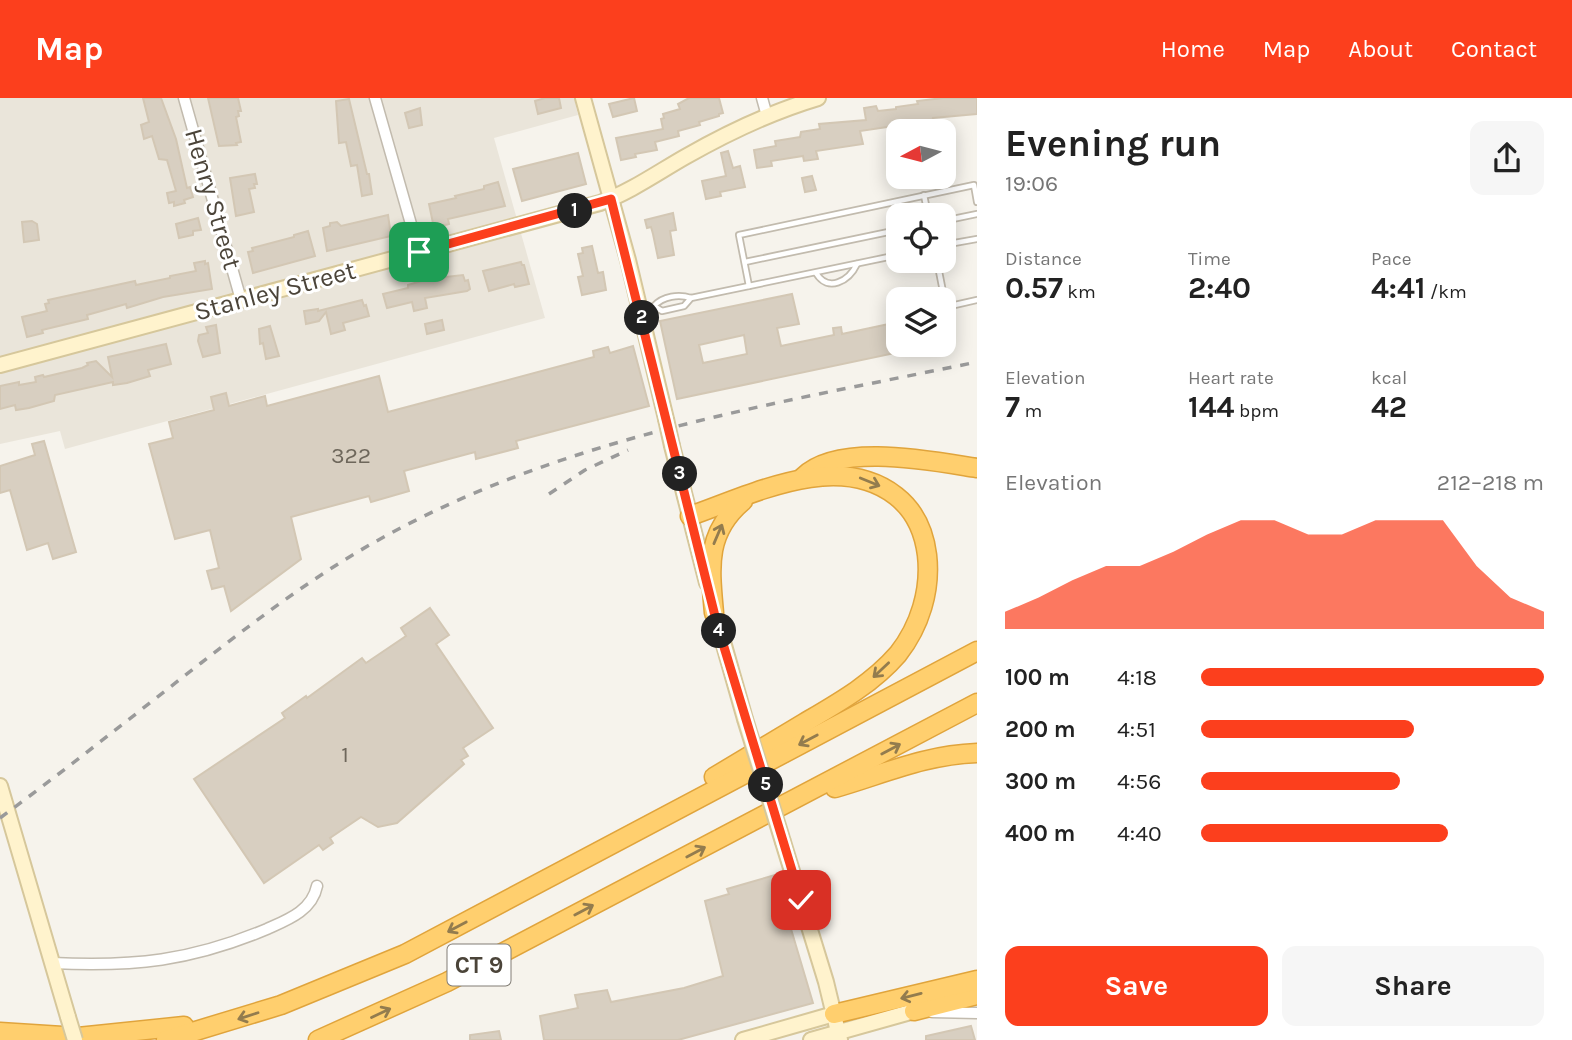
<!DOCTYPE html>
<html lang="en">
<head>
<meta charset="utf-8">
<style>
	body { margin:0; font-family:Karla,sans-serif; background:#f6f6f6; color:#222; height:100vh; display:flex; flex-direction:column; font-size:26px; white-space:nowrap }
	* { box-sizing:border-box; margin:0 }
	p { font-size:23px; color:#767676 }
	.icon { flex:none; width:38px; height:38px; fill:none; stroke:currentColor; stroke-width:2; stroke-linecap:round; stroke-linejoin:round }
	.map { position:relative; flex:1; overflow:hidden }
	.details { display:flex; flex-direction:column; background:#fff; width:595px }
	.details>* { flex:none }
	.needle { width:46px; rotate:263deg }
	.tools { position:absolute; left:886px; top:21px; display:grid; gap:14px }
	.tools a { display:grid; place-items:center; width:70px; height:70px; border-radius:14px; background:#fff; box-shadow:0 4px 18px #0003; font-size:35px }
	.pin { position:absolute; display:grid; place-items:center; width:60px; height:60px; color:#fff; margin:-30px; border-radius:14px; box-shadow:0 4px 10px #0006 }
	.km { position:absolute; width:35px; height:35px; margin:-18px; border-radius:50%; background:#222; color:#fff; font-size:19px; line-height:35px; text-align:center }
	.round { display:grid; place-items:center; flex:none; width:74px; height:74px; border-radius:14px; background:#f6f6f6 }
	.head { display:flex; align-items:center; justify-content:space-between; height:119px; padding:0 28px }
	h1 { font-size:38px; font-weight:700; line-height:52px }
	.figures { display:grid; grid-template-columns:repeat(3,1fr); gap:10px; height:119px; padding:7px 28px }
	.figures div { display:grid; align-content:center }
	.figures b { font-size:30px; font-weight:700 }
	.figures small { font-size:19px; font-weight:400 }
	.figures p { font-size:19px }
	.chart { height:196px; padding:14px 28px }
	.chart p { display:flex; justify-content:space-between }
	.chart svg { width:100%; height:126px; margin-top:7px; fill:#fc3f1d; opacity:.7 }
	.action { display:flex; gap:14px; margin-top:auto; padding:14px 28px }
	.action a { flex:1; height:80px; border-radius:14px; background:#fc3f1d; color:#fff; font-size:28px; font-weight:700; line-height:80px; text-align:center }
	.action a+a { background:#f6f6f6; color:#222 }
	ul { padding:0 28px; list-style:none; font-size:23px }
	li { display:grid; grid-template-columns:112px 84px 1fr; align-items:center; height:52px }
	li i { height:18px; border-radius:9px; background:#fc3f1d }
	header { display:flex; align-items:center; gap:42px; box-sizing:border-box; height:98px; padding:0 35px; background:#fc3f1d; color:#fff }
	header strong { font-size:33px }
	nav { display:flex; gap:38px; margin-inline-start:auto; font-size:24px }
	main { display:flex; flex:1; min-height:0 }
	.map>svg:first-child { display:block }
	.residential { fill:#eae5da }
	.building { fill:#d8cfc1; stroke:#d3c7b4; stroke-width:2; fill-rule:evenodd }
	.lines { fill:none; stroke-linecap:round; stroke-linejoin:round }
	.lane-casing { stroke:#c2bbae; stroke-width:8 }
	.street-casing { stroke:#c2bbae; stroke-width:13 }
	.secondary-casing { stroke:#d6c79b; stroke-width:18 }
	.highway-casing { stroke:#e0a43c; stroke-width:21 }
	.lane { stroke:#fff; stroke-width:4.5 }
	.street { stroke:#fff; stroke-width:10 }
	.secondary { stroke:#fff3cd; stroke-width:14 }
	.highway { stroke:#ffcf6e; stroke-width:18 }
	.rail { stroke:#9a9a9a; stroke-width:3.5; stroke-dasharray:9 9; stroke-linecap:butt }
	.secondary-bridge-casing { stroke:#d6c79b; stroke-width:18; stroke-linecap:butt }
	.secondary-bridge { stroke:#fff3cd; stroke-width:14 }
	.oneway { stroke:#937c4e }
	.route-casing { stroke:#fff; stroke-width:14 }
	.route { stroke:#fc3f1d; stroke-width:9 }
	.labels { text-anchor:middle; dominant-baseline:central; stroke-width:6; stroke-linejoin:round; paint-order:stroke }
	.number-label { font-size:23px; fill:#6e675b }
	.shield { fill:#fff; stroke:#817c74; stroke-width:2 }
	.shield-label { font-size:24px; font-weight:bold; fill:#4b4439 }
	.street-label { font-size:26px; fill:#4b4439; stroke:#fff }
</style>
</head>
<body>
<header>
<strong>Map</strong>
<nav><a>Home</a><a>Map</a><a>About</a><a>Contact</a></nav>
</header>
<main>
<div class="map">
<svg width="977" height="942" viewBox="0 0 977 942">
	<rect width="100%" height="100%" fill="#f6f3ec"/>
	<!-- residential -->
	<polygon class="residential" points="0,0 574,0 578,17 494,40 545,220 65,351 60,333 0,346"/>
	<!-- building -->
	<g class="building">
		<polygon points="143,0 161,0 176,41 187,90 190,89 193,99 184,102 185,105 174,108 174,104 169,105 167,95 176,93 167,62 159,61 152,38 144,41 141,27 149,24"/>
		<polygon points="208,0 238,0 241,13 238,13 239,18 236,19 241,44 236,45 237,47 219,48"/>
		<polygon points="545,0 559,0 561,10 538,16 535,3"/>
		<polygon points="634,0 637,13 613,19 609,6"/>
		<polygon points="689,0 719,0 723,15 719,16 719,18 699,24 700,27 678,33 679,38 655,44 657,52 635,56 636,59 621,62 616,40 663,31 661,21 664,20 663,16 680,11 678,6"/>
		<polygon points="943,0 977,0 977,16 933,20 934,25 910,28 911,33 895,33 894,28 860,33 863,46 816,53 818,61 804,63 803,58 771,63 772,68 757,70 754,52 776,48 775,43 800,39 801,34 820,31 819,26 866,22 864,10 876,8 878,13 896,11 896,9 918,6 917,3"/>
		<polygon points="349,1 367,76 369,76 372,96 362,98 357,67 351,68 346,44 339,45 336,3"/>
		<polygon points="420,10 422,27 409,30 405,15"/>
		<polygon points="728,53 733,70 740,68 745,89 720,94 721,98 706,101 702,83 726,78 721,55"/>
		<polygon points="578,55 586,86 522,103 513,71"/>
		<polygon points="255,76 257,86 254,86 255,90 249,91 254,114 236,118 230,80"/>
		<polygon points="812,78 816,92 805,94 802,80"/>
		<polygon points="498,84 505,108 448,121 449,126 434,130 429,106 456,100 455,98 484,91 484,88"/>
		<polygon points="673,115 676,132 670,133 674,157 658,160 653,136 651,129 647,130 645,122"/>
		<polygon points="388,117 391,138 327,153 323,130 330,128 330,125 337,124 341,128"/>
		<polygon points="198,120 201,132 193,133 193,137 179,140 176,126"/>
		<polygon points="32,123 37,126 39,142 24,144 22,124"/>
		<polygon points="308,133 315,158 253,175 248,154 253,153 252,150 294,139 294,137"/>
		<polygon points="592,148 598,175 603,174 606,192 582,197 578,179 583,178 578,156 583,155 582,150"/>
		<polygon points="205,163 205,166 208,165 212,191 163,199 127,210 126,206 87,217 88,221 42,232 43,235 27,239 22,219 47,213 45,206 49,205 48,202 135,183 136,187 170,180 170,178 196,173 194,165"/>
		<polygon points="521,164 522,167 524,167 529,186 515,189 514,186 489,193 483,173"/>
		<polygon points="463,177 465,183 468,182 470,191 467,193 425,200 427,210 414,213 412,204 387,210 383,196 408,190 408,187 428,181"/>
		<path d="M792 196 799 226 777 230 781 248 834 237 833 230 841 229 842 236 898 224V247H914V251L677 301 660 223ZM744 237 747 256 703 265 699 247Z"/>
		<polygon points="362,202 364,208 366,207 369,218 343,225 345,232 331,236 326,214 319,223 306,226 304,213 318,211 318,213"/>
		<polygon points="442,222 444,232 427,236 425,226"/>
		<polygon points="216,227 220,255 203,259 198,243 199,237 208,235 206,229"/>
		<polygon points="270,228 279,258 266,261 263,245 260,246 259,231"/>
		<polygon points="166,246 171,266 148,272 150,278 127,285 113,287 113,284 55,297 54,303 29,310 16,312 15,307 0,311 0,288 19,284 19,287 36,284 35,279 43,277 44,279 82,270 88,267 87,265 96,263 112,279 108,259"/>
		<polygon points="633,248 649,308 516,343 518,350 476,361 475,354 404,373 409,393 371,404 369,398 291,419 301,461 231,513 224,488 212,491 207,473 219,470 210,432 175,441 149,346 173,340 169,324 214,312 211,299 226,295 229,308 265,298 267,308 379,278 388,314 594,259 593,253 608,249 610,255"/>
		<polygon points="44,343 76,454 53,461 48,445 27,452 10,392 0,395 0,368 35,357 32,346"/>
		<polygon points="430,510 449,537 436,546 493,630 463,650 468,658 461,662 464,666 397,725 378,729 361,719 330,740 333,745 323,752 319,747 264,785 194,681 285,620 282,615 306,598 307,600 362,560 366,565 406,538 401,530"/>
		<polygon points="775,777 813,905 678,942 544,942 540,918 578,910 575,897 607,892 611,904 684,890 723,878 705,803 729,796 727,791"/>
		<polygon points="971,928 975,942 926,942 926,938"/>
		<polygon points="499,933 501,942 470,942 470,937"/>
	</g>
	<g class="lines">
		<!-- lane casing -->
		<g class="lane-casing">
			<g id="lane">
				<polyline points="924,97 928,117"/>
				<polyline points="943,123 977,116"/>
				<polyline points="943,147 977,141"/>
				<polyline points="937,163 946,209 977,202"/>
				<polyline points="745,164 898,132"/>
				<path d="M816 175C828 195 849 183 857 166"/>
				<polyline points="749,188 739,137 974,87 977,104"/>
				<path d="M691 200 684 208 662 213 654 208C663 198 679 196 691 200L898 157"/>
			</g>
		</g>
		<!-- street casing -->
		<g class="street-casing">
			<g id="street">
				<polyline points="184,0 241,202"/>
				<polyline points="375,0 419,154"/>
				<polyline points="762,0 767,18"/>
				<path d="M52 865C134 869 191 863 267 831 287 822 312 813 317 788"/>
				<polyline points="932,914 977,915"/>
			</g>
		</g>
		<!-- secondary casing -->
		<g class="secondary-casing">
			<g id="secondary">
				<polyline points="583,0 628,162 666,321"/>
				<path d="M0 267 600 105C630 94 657 75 685 59 727 35 771 14 818 0"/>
				<polyline points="672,348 707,485"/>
				<polyline points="712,505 745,621"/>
				<polyline points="0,688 68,919"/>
				<polyline points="783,744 826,884 840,942"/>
				<polyline points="743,942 834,916"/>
				<polyline points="811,942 914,913"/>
			</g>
		</g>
		<!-- highway casing -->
		<g class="highway-casing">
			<g id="highway">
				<path d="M803 379C838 344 932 363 977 370"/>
				<path d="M690 418C751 397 837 352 896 398 914 412 924 433 927 457 931 492 920 528 898 556 872 586 838 605 804 625 774 643 744 661 714 679"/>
				<path d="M714 515C710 470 705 435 743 403"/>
				<path d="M835 690C884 676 924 657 977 655"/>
				<polyline points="914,913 977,897"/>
				<polyline points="834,916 977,882"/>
				<polyline points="0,934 78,939 184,928"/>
				<polyline points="166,942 281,907 405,856 977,553"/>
				<polyline points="318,942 447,884 977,605"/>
			</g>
		</g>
		<!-- lane -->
		<use href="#lane" class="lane"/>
		<!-- street -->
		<use href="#street" class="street"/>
		<!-- secondary -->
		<use href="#secondary" class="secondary"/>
		<!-- highway -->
		<use href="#highway" class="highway"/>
		<!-- rail -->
		<g class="rail">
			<polyline points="549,396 585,372 628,352"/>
			<path d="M0 720C68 670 134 617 201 565 259 520 318 475 382 440 566 338 774 306 977 264"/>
		</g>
		<!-- secondary-bridge casing -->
		<g class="secondary-bridge-casing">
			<g id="secondary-bridge">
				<polyline points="666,321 672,348"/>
				<polyline points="745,621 783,744"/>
				<polyline points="68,919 75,942"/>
			</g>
		</g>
		<!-- secondary-bridge -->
		<use href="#secondary-bridge" class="secondary-bridge"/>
	</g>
	<!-- one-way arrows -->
	<defs><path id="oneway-shaft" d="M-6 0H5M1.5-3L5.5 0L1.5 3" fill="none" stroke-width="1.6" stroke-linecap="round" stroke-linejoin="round" transform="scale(1.75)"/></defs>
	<g class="oneway">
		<use href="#oneway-shaft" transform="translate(870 384) rotate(22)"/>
		<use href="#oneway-shaft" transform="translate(718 436) rotate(-67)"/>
		<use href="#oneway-shaft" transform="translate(881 572) rotate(137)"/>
		<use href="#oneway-shaft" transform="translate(808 642) rotate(152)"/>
		<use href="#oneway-shaft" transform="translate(891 651) rotate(-28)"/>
		<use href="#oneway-shaft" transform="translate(696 754) rotate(-28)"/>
		<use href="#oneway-shaft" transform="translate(584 812) rotate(-28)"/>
		<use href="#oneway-shaft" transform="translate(457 829) rotate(152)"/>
		<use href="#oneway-shaft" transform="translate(911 898) rotate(166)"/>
		<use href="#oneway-shaft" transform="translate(381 915) rotate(-25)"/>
		<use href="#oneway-shaft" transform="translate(248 918) rotate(162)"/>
	</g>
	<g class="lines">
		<!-- route casing -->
		<g class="route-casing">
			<polyline id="route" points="419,154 611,101 717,526 801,802"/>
		</g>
		<!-- route -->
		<use href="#route" class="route"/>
	</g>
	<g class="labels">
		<!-- number labels -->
		<g class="number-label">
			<text x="351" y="357">322</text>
			<text x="345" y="656">1</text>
		</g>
		<!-- shield labels -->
		<rect class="shield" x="447.5" y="846.5" width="63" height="41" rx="5"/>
		<g class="shield-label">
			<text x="479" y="867">CT 9</text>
		</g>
		<!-- street labels -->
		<g class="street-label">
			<text transform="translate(213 101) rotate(74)">Henry Street</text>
			<text transform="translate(275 193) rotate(-15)">Stanley Street</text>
		</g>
	</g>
</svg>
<div class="tools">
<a><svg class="needle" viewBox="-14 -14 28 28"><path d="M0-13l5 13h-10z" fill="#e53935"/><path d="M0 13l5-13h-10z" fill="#767676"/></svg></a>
<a><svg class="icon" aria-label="locate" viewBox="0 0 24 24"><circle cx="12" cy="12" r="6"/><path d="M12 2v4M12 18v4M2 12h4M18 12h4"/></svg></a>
<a><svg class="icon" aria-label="layers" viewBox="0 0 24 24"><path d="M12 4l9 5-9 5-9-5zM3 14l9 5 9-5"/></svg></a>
</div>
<div class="pin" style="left:419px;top:154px;background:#1e9e55"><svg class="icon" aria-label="arrive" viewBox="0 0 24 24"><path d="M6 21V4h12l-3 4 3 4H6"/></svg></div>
<div class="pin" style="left:801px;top:802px;background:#d93025"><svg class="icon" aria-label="check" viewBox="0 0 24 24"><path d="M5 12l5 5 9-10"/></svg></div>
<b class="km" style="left:575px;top:113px">1</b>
<b class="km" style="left:642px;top:220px">2</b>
<b class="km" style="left:680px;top:376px">3</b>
<b class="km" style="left:719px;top:533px">4</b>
<b class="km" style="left:766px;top:687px">5</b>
</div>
<section class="details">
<div class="head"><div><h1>Evening run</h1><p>19:06</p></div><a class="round"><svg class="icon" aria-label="share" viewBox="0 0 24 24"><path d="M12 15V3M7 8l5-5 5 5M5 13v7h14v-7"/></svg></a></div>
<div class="figures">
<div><p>Distance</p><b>0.57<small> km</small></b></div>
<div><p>Time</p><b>2:40</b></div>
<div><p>Pace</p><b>4:41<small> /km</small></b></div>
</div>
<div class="figures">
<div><p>Elevation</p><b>7<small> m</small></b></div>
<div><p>Heart rate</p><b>144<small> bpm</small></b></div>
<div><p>kcal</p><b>42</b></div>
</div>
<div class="chart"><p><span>Elevation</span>212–218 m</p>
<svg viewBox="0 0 160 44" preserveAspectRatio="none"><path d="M0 44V38L10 33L20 27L30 22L40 22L50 17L60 11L70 6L80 6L90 11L100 11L110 6L120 6L130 6L140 22L150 33L160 38V44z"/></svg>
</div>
<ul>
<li><b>100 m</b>4:18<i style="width:100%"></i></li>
<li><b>200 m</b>4:51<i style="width:62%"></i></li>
<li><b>300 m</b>4:56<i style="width:58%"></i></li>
<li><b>400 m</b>4:40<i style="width:72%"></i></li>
</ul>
<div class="action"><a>Save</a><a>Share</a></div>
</section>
</main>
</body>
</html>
